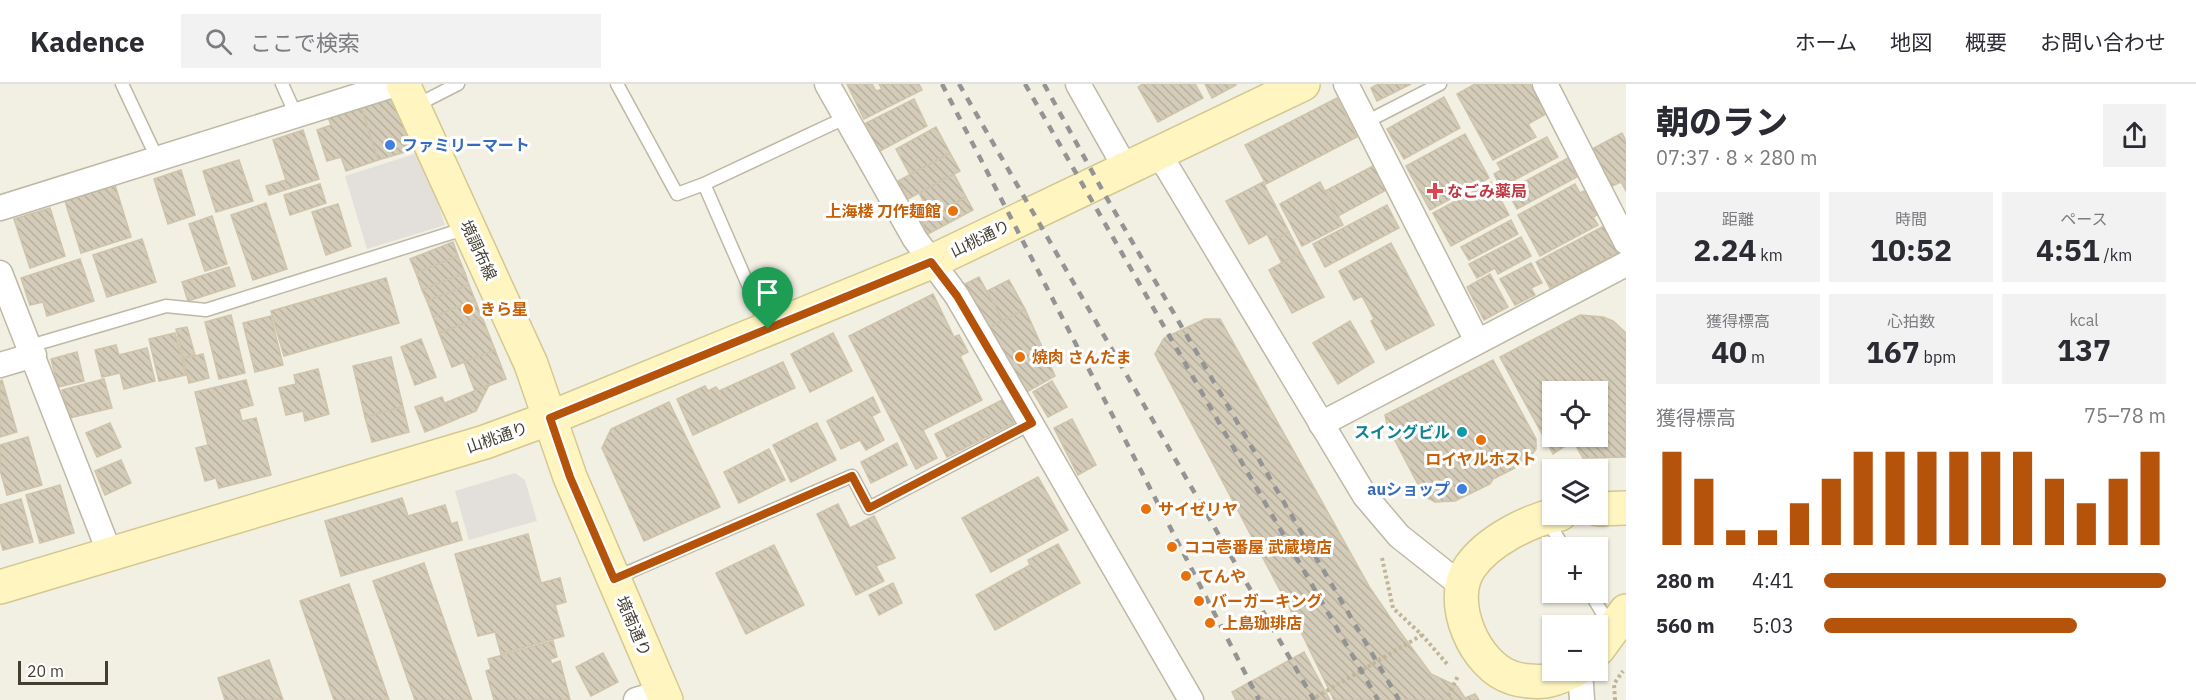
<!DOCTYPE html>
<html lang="ja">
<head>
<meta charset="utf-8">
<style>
	body { margin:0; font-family:"IBM Plex Sans","Noto Sans JP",sans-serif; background:#f2f2f3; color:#2b2b33; height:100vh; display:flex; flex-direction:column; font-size:22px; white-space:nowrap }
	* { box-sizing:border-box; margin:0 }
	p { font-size:20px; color:#7c7c81 }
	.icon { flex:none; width:33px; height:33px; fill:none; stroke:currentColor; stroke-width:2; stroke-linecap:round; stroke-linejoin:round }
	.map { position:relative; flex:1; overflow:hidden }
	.sheet { display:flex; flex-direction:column; background:#fff; width:570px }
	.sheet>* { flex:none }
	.controls { position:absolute; left:1542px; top:297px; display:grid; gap:12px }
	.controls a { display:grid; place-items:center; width:66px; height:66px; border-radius:0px; background:#fff; box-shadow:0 2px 4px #0004; font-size:30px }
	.scale { position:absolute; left:18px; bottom:15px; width:90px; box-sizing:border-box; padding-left:6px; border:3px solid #443f33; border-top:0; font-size:16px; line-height:21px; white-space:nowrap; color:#443f33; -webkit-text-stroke:4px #fff; paint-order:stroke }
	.pin { position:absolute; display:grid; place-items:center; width:51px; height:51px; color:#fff; margin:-62px -26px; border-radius:50% 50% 50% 0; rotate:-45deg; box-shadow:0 0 6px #0007 }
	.pin .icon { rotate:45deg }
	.round { display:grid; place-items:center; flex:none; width:63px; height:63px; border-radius:0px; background:#f2f2f3 }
	.summary { display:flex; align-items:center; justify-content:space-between; height:102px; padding:0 30px }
	h1 { font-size:33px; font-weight:800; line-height:45px }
	.stats { display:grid; grid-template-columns:repeat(3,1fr); gap:9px; height:102px; padding:6px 30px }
	.stats div { display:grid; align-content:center; border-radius:0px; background:#f2f2f3; text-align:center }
	.stats b { font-size:30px; font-weight:800 }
	.stats small { font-size:16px; font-weight:400 }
	.stats p { font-size:16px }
	.chart { height:168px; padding:12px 30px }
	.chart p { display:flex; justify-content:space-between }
	.chart svg { width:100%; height:108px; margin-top:6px; stroke:#b45309; stroke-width:6 }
	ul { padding:0 30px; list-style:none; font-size:20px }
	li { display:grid; grid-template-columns:96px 72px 1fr; align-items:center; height:45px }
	li i { height:15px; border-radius:8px; background:#b45309 }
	header { display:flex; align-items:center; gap:36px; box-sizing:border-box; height:84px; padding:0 30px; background:#fff; border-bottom:2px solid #e1e1e2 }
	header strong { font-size:28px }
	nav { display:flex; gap:33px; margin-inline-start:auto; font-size:21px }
	.search { width:420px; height:54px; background:#f2f2f3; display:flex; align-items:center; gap:15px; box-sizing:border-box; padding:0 21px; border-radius:0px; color:#7c7c81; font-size:22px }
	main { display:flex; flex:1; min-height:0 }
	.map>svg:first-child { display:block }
	.parking { fill:#e3e0dc }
	.building { fill:url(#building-back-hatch); stroke:#cfc4ab; stroke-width:1.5; fill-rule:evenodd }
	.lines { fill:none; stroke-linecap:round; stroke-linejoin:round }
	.lane-casing { stroke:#beb8a6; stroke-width:15 }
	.street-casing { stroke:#beb8a6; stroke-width:27 }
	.secondary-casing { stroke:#d4c891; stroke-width:36 }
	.path { stroke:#c0b596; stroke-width:4; stroke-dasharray:3 3; stroke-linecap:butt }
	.lane { stroke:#fff; stroke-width:12 }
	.street { stroke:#fff; stroke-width:24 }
	.secondary { stroke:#fff5c1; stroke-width:33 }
	.rail { stroke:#949494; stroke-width:4.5; stroke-dasharray:8 8; stroke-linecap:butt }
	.route-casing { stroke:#fff; stroke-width:12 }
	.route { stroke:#b45309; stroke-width:8 }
	.shop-dot { fill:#3f7fe0; stroke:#fff; stroke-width:2 }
	.health-dot { fill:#e0444e; stroke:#fff; stroke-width:2 }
	.food-dot { fill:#e8710a; stroke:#fff; stroke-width:2 }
	.culture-dot { fill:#0f9aa8; stroke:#fff; stroke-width:2 }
	.labels { text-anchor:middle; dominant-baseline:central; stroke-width:6; stroke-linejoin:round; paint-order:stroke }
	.shop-label { font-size:16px; font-weight:bold; fill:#366cbe; stroke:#fff; text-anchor:start }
	.health-label { font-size:16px; font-weight:bold; fill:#be3a42; stroke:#fff; text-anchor:start }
	.food-label { font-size:16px; font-weight:bold; fill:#c56008; stroke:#fff; text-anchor:start }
	.street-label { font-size:16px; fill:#443f33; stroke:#fff }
	.culture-label { font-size:16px; font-weight:bold; fill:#0d838f; stroke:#fff; text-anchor:end }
</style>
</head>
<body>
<header>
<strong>Kadence</strong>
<div class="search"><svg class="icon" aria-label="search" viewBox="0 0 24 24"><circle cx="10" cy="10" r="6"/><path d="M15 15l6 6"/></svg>ここで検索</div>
<nav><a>ホーム</a><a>地図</a><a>概要</a><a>お問い合わせ</a></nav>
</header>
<main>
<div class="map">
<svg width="1626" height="616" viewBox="0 0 1626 616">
	<defs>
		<pattern id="building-back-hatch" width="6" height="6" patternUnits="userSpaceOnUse" patternTransform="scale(1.5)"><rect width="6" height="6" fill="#d4ccb8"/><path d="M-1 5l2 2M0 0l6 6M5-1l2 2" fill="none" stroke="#b7b09f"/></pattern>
	</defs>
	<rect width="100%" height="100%" fill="#f2efe3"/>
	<!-- parking -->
	<g class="parking">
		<polygon points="421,68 445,141 367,165 345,92"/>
		<polygon points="515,389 525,396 537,437 469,456 455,407"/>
	</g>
	<!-- building -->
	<g class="building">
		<polygon points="847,0 872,0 876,7 882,5 879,0 919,0 922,6 864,35"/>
		<polygon points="1143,0 1195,0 1203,14 1158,38 1138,3"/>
		<polygon points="1205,0 1235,0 1236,1 1212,14"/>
		<polygon points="1378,0 1411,0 1377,17 1371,4"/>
		<polygon points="1475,0 1530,0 1546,30 1528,40 1536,53 1493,76 1457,10"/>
		<polygon points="394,12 412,66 378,76 361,23"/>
		<polygon points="1444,13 1460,44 1404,75 1387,45"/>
		<polygon points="1337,14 1357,53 1266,100 1245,61"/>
		<polygon points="914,15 927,42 878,68 864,40"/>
		<polygon points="361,23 378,76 346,87 341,73 327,77 317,46 331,41 328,33"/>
		<polygon points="936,43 950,69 910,91 896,65"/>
		<polygon points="303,46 319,95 269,111 266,102 286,96 273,56"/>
		<polygon points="1622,49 1626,57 1626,107 1621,98 1612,102 1592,65"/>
		<polygon points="1465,50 1489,94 1430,126 1406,82"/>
		<polygon points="1547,53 1558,73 1501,103 1494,90 1501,86 1497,79"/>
		<polygon points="950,69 960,87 908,115 898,97"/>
		<polygon points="1568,74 1577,93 1517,125 1507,107"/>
		<polygon points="239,76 253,117 216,128 203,87"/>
		<polygon points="1375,81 1388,105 1338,132 1325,107"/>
		<polygon points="181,86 195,131 168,140 154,95"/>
		<polygon points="954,90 966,113 931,131 919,109"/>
		<polygon points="1263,98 1289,148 1271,158 1267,150 1249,160 1226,117"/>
		<polygon points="1320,98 1343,141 1302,162 1280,120"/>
		<polygon points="1491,98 1509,131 1451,162 1433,129"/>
		<polygon points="320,100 326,119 290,131 284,111"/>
		<polygon points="1575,100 1580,109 1584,107 1597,131 1593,133 1598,141 1540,172 1518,131"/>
		<polygon points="115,101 131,153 81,169 65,117"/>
		<polygon points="966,113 973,126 928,150 921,137"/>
		<polygon points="266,119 287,185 253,196 231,131"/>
		<polygon points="338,120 351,162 326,171 312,128"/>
		<polygon points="1387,121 1399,144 1325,183 1313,160"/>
		<polygon points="50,124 65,172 30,184 14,135"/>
		<polygon points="212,132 227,180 205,187 189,140"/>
		<polygon points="1511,136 1518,150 1469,176 1461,163"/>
		<polygon points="1604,142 1618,169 1550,204 1536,178"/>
		<polygon points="1289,148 1300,169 1282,179 1271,158"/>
		<polygon points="1521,153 1531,172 1498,190 1495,184 1477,194 1469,180"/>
		<polygon points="142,155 156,198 107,213 93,171"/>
		<polygon points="453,158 458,172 416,189 410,175"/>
		<polygon points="1391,159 1434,241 1386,266 1371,237 1374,235 1362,212 1354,216 1339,187"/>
		<polygon points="1300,169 1324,213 1292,229 1269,186"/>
		<polygon points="458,172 465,189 422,206 416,189"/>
		<polygon points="80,175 94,217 47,232 43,218 30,221 21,194"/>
		<polygon points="1531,179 1542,199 1531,204 1535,211 1515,221 1500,195"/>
		<polygon points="229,183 235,202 188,217 182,198"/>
		<polygon points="465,189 469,201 427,217 422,206"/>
		<polygon points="1490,190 1508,223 1484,236 1467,203"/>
		<polygon points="979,193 1003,237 987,245 963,201"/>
		<polygon points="386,194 399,239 284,272 271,227"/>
		<polygon points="1009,196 1025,225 1003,237 987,207"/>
		<polygon points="469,201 475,216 433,233 427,217"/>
		<polygon points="933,210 954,253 959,251 968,268 960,272 982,316 923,346 937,374 916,385 849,252"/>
		<polygon points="475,216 482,233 439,249 433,233"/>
		<polygon points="1025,225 1055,292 1023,310 987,245"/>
		<polygon points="231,231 245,289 219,295 205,238"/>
		<path d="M1580 231 1603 233 1613 237 1626 249V373L1583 374 1573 357 1553 370 1500 273ZM1552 308H1598V352H1552Z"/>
		<polygon points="271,232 283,281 255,288 243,239"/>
		<polygon points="482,233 495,266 452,283 439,249"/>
		<polygon points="1205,235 1220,235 1370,504 1398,545 1431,590 1457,602 1465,614 1475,610 1479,616 1334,616 1288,521 1155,270 1164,254"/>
		<polygon points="1350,237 1374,278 1338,300 1313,259"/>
		<polygon points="187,243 195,271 183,274 176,245"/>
		<polygon points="175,249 186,291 159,297 149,255"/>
		<polygon points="833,249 852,287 810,308 791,270"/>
		<polygon points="421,255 436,293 415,301 401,263"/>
		<polygon points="116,261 119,271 147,264 155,297 124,305 120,289 102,293 95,266"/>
		<polygon points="495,266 506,295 475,307 464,278"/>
		<polygon points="77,268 84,297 58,303 51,275"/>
		<polygon points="203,270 209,294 189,299 183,275"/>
		<polygon points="391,273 403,323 365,333 353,282"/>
		<polygon points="1493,276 1536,355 1536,365 1525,379 1493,395 1490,400 1455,417 1435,418 1424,412 1387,341 1385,331"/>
		<polygon points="783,278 795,304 693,351 677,315 705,302 708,307 716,303 719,307"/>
		<polygon points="318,285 329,330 305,337 303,327 286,331 279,304 296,300 294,291"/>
		<polygon points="104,295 112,324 69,334 62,306"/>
		<polygon points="2,296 17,348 0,353 0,297"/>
		<polygon points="246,296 253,321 239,325 242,337 256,334 271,391 219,404 216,394 205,397 196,364 208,361 195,308"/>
		<polygon points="1052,297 1067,323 1048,333 1033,308"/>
		<polygon points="489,301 476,327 452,337 445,319"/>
		<polygon points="442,313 452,337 425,348 415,323"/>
		<polygon points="873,313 880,328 872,332 884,356 866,366 860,356 841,365 827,337"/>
		<polygon points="1002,316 1014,339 947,373 935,350"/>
		<polygon points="669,318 720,423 644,457 602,364 611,345"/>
		<polygon points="403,323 409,348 372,358 365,333"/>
		<polygon points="1072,335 1096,381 1078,391 1054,344"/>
		<polygon points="110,339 121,363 97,373 86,349"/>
		<polygon points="817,339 836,376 791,398 773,361"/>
		<polygon points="28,353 42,401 7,411 0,386 0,361"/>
		<polygon points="897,359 907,381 871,399 861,378"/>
		<polygon points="769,365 785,396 739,419 724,388"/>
		<polygon points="121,376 131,399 105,411 95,387"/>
		<polygon points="1038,393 1068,446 991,488 962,434"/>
		<polygon points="60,401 74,449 40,459 26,411"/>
		<polygon points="402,414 408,432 445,421 451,440 457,438 462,456 341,492 325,437"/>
		<polygon points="21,415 33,458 3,466 0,456 0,421"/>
		<polygon points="838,420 850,444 874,432 895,474 876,482 884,497 856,511 817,430"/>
		<polygon points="528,450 541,499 560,494 566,518 555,521 564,552 501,570 495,548 478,552 455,470"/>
		<polygon points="1058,460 1080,499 995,546 976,511 1030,481 1028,476"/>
		<polygon points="774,461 804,521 746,550 716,489"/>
		<polygon points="424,479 472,616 415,616 373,497"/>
		<polygon points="893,499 902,519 879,531 869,511"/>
		<polygon points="349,500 389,616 334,616 300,517"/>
		<polygon points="553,557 557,573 550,575 552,580 560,577 570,616 494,616 486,587 491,585 488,575"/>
		<polygon points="1304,568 1330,616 1236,616 1232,608"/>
		<polygon points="603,569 618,598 591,612 576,583"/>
		<polygon points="269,576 283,616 225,616 218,594"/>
	</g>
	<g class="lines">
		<!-- lane casing -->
		<g class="lane-casing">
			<g id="lane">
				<polyline points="122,0 157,74"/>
				<polyline points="282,0 296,31"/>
				<polyline points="617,0 677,110 704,100 847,33"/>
				<polyline points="415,22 458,0"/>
				<polyline points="1366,38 1440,0"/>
				<polyline points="704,100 767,244"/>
				<polyline points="30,262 166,222 206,226 467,144"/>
				<polyline points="1546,434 1564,464"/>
				<polyline points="615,494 852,392 869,424 1032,339"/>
				<polyline points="1590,508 1611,544"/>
			</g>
		</g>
		<!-- street casing -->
		<g class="street-casing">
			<g id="street">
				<polyline points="827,0 915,155 957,212 1191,616"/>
				<polyline points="1078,0 1125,83"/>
				<polyline points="1346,0 1477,257"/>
				<polyline points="1545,0 1626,158"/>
				<polyline points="1158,68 1365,412 1399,452 1462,502"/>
				<polyline points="0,124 396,0"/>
				<polyline points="0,189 110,470"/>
				<polyline points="0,281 34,271"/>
				<polyline points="1321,340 1626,180"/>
				<polyline points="1580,586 1582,616"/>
				<polyline points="636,616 663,608"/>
			</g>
		</g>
		<!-- secondary casing -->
		<g class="secondary-casing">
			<g id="secondary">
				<polyline points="403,0 531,280 570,393 666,616"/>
				<polyline points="1598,425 1626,424"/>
				<path d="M1560 430C1529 436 1488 457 1470 483 1446 517 1475 583 1513 594 1522 597 1537 598 1545 597 1555 596 1567 590 1576 586"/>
				<polyline points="0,503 485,358 550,334 931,178 1303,0"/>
				<polyline points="1598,565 1626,527"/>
			</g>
		</g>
		<!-- path -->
		<g class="path">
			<polyline points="1382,474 1393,524 1422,551 1448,581"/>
			<polyline points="1448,612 1458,592"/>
			<polyline points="1311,616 1422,551"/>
			<polyline points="1615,616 1614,600 1623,587"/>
		</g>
		<!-- lane -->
		<use href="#lane" class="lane"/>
		<!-- street -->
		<use href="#street" class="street"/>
		<!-- secondary -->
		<use href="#secondary" class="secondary"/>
		<!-- rail -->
		<g class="rail">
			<polyline points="942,0 1259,616"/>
			<polyline points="959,0 1314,616"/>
			<polyline points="1025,0 1378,616"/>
			<polyline points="1044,0 1105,111 1399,616"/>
		</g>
	</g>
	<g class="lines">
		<!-- route casing -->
		<g class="route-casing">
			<polygon id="route" points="931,178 957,212 1032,339 869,424 852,392 614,495 570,393 550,334"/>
		</g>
		<!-- route -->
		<use href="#route" class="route"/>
	</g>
	<!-- markers -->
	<g class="shop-dot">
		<circle cx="390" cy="61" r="6"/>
		<circle cx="1462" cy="405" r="6"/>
	</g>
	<path class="health-dot" d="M1432 98h6v6h6v6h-6v6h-6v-6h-6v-6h6z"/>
	<g class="food-dot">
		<circle cx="953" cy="127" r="6"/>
		<circle cx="468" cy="225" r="6"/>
		<circle cx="1020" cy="273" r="6"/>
		<circle cx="1481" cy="356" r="6"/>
		<circle cx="1146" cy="425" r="6"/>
		<circle cx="1172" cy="463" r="6"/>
		<circle cx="1186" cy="492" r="6"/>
		<circle cx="1199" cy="517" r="6"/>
		<circle cx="1210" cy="539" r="6"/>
	</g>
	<circle class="culture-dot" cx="1462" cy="348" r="6"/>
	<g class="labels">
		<!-- shop labels -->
		<g class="shop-label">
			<text x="402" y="61">ファミリーマート</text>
			<text x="1450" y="405" text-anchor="end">auショップ</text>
		</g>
		<!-- health labels -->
		<g class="health-label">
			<text x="1447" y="107">なごみ薬局</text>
		</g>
		<!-- food labels -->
		<g class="food-label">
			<text x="941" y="127" text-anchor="end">上海楼 刀作麺館</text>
			<text x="480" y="225">きら星</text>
			<text x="1032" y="273">焼肉 さんたま</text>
			<text x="1481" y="375" text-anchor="middle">ロイヤルホスト</text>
			<text x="1158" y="425">サイゼリヤ</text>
			<text x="1184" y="463">ココ壱番屋 武蔵境店</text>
			<text x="1198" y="492">てんや</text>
			<text x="1211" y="517">バーガーキング</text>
			<text x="1222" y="539">上島珈琲店</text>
		</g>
		<!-- street labels -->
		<g class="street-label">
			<text transform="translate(980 154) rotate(-26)">山桃通り</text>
			<text transform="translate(479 166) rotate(65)">境調布線</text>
			<text transform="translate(497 353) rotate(-19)">山桃通り</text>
			<text transform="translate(634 542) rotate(67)">境南通り</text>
		</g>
		<!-- culture labels -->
		<g class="culture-label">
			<text x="1450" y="348">スイングビル</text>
		</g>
	</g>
</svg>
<div class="controls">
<a><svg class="icon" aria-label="locate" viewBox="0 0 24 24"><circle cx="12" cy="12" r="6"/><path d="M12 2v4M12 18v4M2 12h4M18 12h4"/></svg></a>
<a><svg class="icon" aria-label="layers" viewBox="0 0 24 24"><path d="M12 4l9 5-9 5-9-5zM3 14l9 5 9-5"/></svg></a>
<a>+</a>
<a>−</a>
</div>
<div class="scale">20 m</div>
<div class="pin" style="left:768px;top:245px;background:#1e9e55"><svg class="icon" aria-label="arrive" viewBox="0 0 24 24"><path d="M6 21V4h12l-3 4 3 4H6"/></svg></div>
</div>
<section class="sheet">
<div class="summary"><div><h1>朝のラン</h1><p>07:37 · 8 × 280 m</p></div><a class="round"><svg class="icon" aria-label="share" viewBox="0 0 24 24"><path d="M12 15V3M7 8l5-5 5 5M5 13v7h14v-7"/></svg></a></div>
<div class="stats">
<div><p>距離</p><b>2.24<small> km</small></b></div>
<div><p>時間</p><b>10:52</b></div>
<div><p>ペース</p><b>4:51<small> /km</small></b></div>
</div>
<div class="stats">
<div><p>獲得標高</p><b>40<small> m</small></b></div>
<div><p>心拍数</p><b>167<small> bpm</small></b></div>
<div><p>kcal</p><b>137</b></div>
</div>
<div class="chart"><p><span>獲得標高</span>75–78 m</p>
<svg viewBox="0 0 160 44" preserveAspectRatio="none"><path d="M5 44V6M15 44V17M25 44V38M35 44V38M45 44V27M55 44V17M65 44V6M75 44V6M85 44V6M95 44V6M105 44V6M115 44V6M125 44V17M135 44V27M145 44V17M155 44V6"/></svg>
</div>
<ul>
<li><b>280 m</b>4:41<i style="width:100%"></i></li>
<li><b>560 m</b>5:03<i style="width:74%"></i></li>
</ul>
</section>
</main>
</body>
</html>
